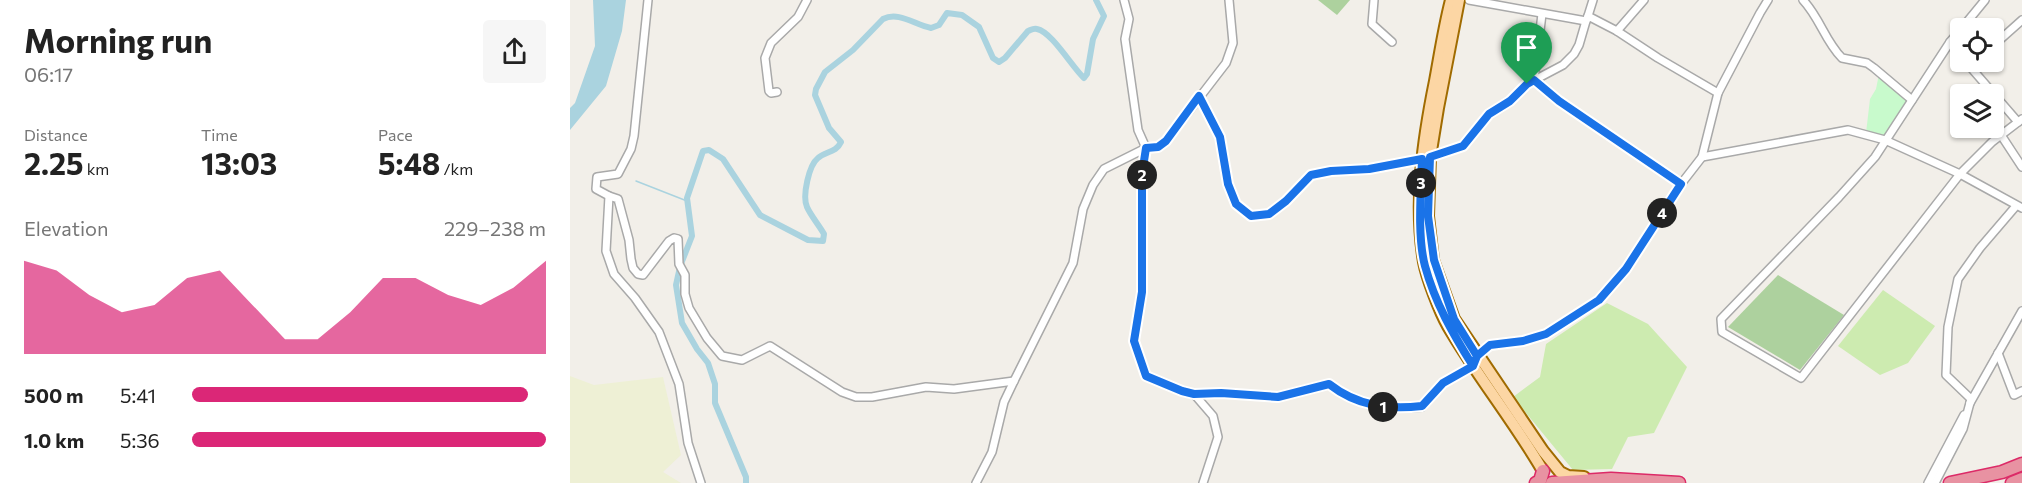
<!DOCTYPE html>
<html lang="en">
<head>
<meta charset="utf-8">
<style>
	body { margin:0; font-family:Commissioner,sans-serif; background:#f6f6f6; color:#222; height:100vh; display:flex; flex-direction:column; font-size:22px; white-space:nowrap }
	* { box-sizing:border-box; margin:0 }
	p { font-size:20px; color:#767676 }
	.icon { flex:none; width:33px; height:33px; fill:none; stroke:currentColor; stroke-width:2; stroke-linecap:round; stroke-linejoin:round }
	.map { position:relative; flex:1; overflow:hidden }
	.drawer { display:flex; flex-direction:column; background:#fff; width:570px }
	.drawer>* { flex:none }
	.tools { position:absolute; left:1380px; top:18px; display:grid; gap:12px }
	.tools a { display:grid; place-items:center; width:54px; height:54px; border-radius:6px; background:#fff; box-shadow:0 2px 4px #0004; font-size:30px }
	.pin { position:absolute; display:grid; place-items:center; width:51px; height:51px; color:#fff; margin:-62px -26px; border-radius:50% 50% 50% 0; rotate:-45deg; box-shadow:0 0 6px #0007 }
	.pin .icon { rotate:45deg }
	.km { position:absolute; width:30px; height:30px; margin:-15px; border-radius:50%; background:#222; color:#fff; font-size:16px; line-height:30px; text-align:center }
	.round { display:grid; place-items:center; flex:none; width:63px; height:63px; border-radius:6px; background:#f6f6f6 }
	.overview { display:flex; align-items:center; justify-content:space-between; height:102px; padding:0 24px }
	h1 { font-size:33px; font-weight:700; line-height:45px }
	.metrics { display:grid; grid-template-columns:repeat(3,1fr); gap:9px; height:102px; padding:6px 24px }
	.metrics div { display:grid; align-content:center }
	.metrics b { font-size:30px; font-weight:700 }
	.metrics small { font-size:16px; font-weight:400 }
	.metrics p { font-size:16px }
	.chart { height:168px; padding:12px 24px }
	.chart p { display:flex; justify-content:space-between }
	.chart svg { width:100%; height:108px; margin-top:6px; fill:#db2777; opacity:.7 }
	ul { padding:0 24px; list-style:none; font-size:20px }
	li { display:grid; grid-template-columns:96px 72px 1fr; align-items:center; height:45px }
	li i { height:15px; border-radius:8px; background:#db2777 }
	main { display:flex; flex:1; min-height:0 }
	.map>svg:first-child { display:block }
	.farmland { fill:#eef0d5 }
	.grass { fill:#cdebb0 }
	.forest { fill:#add19e }
	.park { fill:#c8facc }
	.water { fill:#aad3df }
	.lines { fill:none; stroke-linecap:round; stroke-linejoin:round }
	.stream { stroke:#aad3df; stroke-width:1.5 }
	.canal { stroke:#aad3df; stroke-width:6 }
	.street-casing { stroke:#a9a9a9; stroke-width:10 }
	.primary-casing { stroke:#a06b00; stroke-width:14 }
	.highway-casing { stroke:#dc2a67; stroke-width:15 }
	.street { stroke:#fff; stroke-width:7 }
	.primary { stroke:#fcd6a4; stroke-width:10 }
	.highway { stroke:#e892a2; stroke-width:12 }
	.route-casing { stroke:#fff; stroke-width:12 }
	.route { stroke:#1a73e8; stroke-width:8 }
</style>
</head>
<body>
<main>
<section class="drawer">
<div class="overview"><div><h1>Morning run</h1><p>06:17</p></div><a class="round"><svg class="icon" aria-label="share" viewBox="0 0 24 24"><path d="M12 15V3M7 8l5-5 5 5M5 13v7h14v-7"/></svg></a></div>
<div class="metrics">
<div><p>Distance</p><b>2.25<small> km</small></b></div>
<div><p>Time</p><b>13:03</b></div>
<div><p>Pace</p><b>5:48<small> /km</small></b></div>
</div>
<div class="chart"><p><span>Elevation</span>229–238 m</p>
<svg viewBox="0 0 160 44" preserveAspectRatio="none"><path d="M0 44V6L10 10L20 20L30 27L40 24L50 13L60 10L70 24L80 38L90 38L100 27L110 13L120 13L130 20L140 24L150 17L160 6V44z"/></svg>
</div>
<ul>
<li><b>500 m</b>5:41<i style="width:95%"></i></li>
<li><b>1.0 km</b>5:36<i style="width:100%"></i></li>
</ul>
</section>
<div class="map">
<svg width="1452" height="483" viewBox="0 0 1452 483">
	<rect width="100%" height="100%" fill="#f2efe9"/>
	<!-- farmland -->
	<polygon class="farmland" points="0,376 24,385 93,377 111,455 93,472 111,483 0,483"/>
	<!-- grass -->
	<g class="grass">
		<polygon points="1313,290 1365,326 1338,363 1310,375 1268,346"/>
		<polygon points="1037,303 1078,324 1117,367 1084,433 1058,437 1042,469 1003,470 943,397 970,377 976,344"/>
	</g>
	<!-- forest -->
	<g class="forest">
		<polygon points="748,0 780,0 767,15"/>
		<polygon points="1208,275 1274,315 1230,370 1158,327"/>
	</g>
	<!-- park -->
	<polygon class="park" points="1309,74 1340,101 1315,138 1296,133 1300,99 1306,89"/>
	<!-- water -->
	<polygon class="water" points="23,0 56,0 52,31 36,86 0,130 0,108 5,103 25,46"/>
	<g class="lines">
		<!-- stream -->
		<polyline class="stream" points="66,181 117,201"/>
		<!-- canal -->
		<g class="canal">
			<path d="M111 264 122 236 117 198 133 151 139 150 153 159 190 215 238 240 253 241 254 234C249 225 241 216 237 207 232 196 239 165 248 158 256 151 266 153 271 142L259 128 245 95 246 89 255 72 283 50 313 19C329 11 345 25 361 28L369 25 377 13 392 15 409 27 423 58 429 62 435 58 458 31C461 30 463 28 467 29 482 32 502 67 514 78L517 74 523 39 534 16 526 0"/>
			<polyline points="110,267 106,285 112,323 127,349 138,363 145,384 145,403 176,477 176,483"/>
		</g>
		<!-- street casing -->
		<g class="street-casing">
			<g id="street">
				<polyline points="78,0 64,136 61,149 48,174 27,177 26,189 39,196 36,251 44,274 65,298 89,332 109,384 118,443 131,483"/>
				<path d="M554 0 559 19 555 39 568 130 576 148 572 174V292L564 341 576 376 612 391 624 394 651 393 708 397 759 384C787 406 818 410 852 407L873 383 904 366 907 356 920 345 953 341 976 334 1029 300 1056 269 1111 184 1132 157 1278 130 1315 140 1390 174 1452 208"/>
				<polyline points="804,0 802,24 822,42"/>
				<polyline points="899,0 1016,21 1018,16 1047,31 1088,58 1148,93"/>
				<path d="M1233 0C1250 18 1255 41 1272 58L1297 63 1304 68 1342 100"/>
				<polyline points="972,14 964,80 989,101 1111,184"/>
				<polyline points="1018,16 1023,0"/>
				<polyline points="1392,28 1415,0"/>
				<polyline points="1390,30 1380,42 1305,157 1269,197 1151,319 1152,332 1231,378 1390,174 1422,142 1452,119"/>
				<polyline points="1047,31 1074,0"/>
				<polyline points="1380,42 1390,54"/>
				<polyline points="1424,45 1452,20"/>
				<polyline points="1396,62 1448,122"/>
				<polyline points="207,92 201,93 199,91 195,58 201,43 228,17 237,0"/>
				<polyline points="629,96 650,137 658,184 666,204 681,216 699,214 716,201 741,175 761,171 799,169 852,159"/>
				<polyline points="1431,135 1452,167"/>
				<polyline points="860,157 893,146 919,114 940,101 957,84 993,65 1004,54 1009,45 1016,21"/>
				<polyline points="1132,157 1148,93 1190,13 1198,0"/>
				<polyline points="39,196 48,199 59,240 61,259 63,268 68,274 73,275 99,241 104,238 108,239 109,264 115,275 115,294 119,308 137,338 152,356 172,360 200,346 272,392 286,397 302,397 356,387 384,389 444,381"/>
				<polyline points="1428,353 1444,395 1452,391"/>
				<polyline points="624,394 643,416 648,437 633,483"/>
				<polyline points="1400,403 1452,311"/>
				<polyline points="406,483 422,452 434,402 444,381 503,263 513,209 523,185 534,169 576,148 588,147 596,141 656,63 663,43 659,0"/>
				<polyline points="1358,483 1394,415"/>
				<polyline points="1365,483 1393,429 1401,399 1376,375 1378,327 1388,279 1410,248 1446,206"/>
			</g>
		</g>
		<!-- primary casing -->
		<g class="primary-casing">
			<g id="primary">
				<path d="M881 0C874 27 870 54 865 81 853 140 844 202 854 262 857 278 870 312 878 326 907 376 944 421 973 471"/>
				<polyline points="889,0 868,108 860,157 858,216 863,260 884,319 973,451 990,472 998,476 1014,477"/>
			</g>
		</g>
		<!-- highway casing -->
		<g class="highway-casing">
			<g id="highway">
				<polyline points="966,483 970,481 973,471"/>
				<polyline points="982,483 1041,479 1109,483"/>
				<polyline points="1380,483 1432,472 1452,464"/>
				<polyline points="1442,483 1452,479"/>
			</g>
		</g>
		<!-- street -->
		<use href="#street" class="street"/>
		<!-- primary -->
		<use href="#primary" class="primary"/>
		<!-- highway -->
		<use href="#highway" class="highway"/>
	</g>
	<g class="lines">
		<!-- route casing -->
		<g class="route-casing">
			<path id="route" d="M957 84 940 101 919 114 893 146 860 157 858 216 864 260 884 319 907 356 903 366 873 383 852 406C818 410 787 406 759 384L708 397 651 393 624 394 612 391 576 376 564 341 572 292V174L576 148 588 147 596 141 629 96 650 137 658 184 666 204 681 216 699 214 716 201 741 175 761 171 799 169 852 159C851 191 847 236 855 266 865 303 883 334 903 366L907 356 920 345 953 341 976 334 1029 300 1056 269 1111 184 989 101 964 80 957 84"/>
		</g>
		<!-- route -->
		<use href="#route" class="route"/>
	</g>
</svg>
<div class="tools">
<a><svg class="icon" aria-label="locate" viewBox="0 0 24 24"><circle cx="12" cy="12" r="6"/><path d="M12 2v4M12 18v4M2 12h4M18 12h4"/></svg></a>
<a><svg class="icon" aria-label="layers" viewBox="0 0 24 24"><path d="M12 4l9 5-9 5-9-5zM3 14l9 5 9-5"/></svg></a>
</div>
<div class="pin" style="left:957px;top:84px;background:#1e9e55"><svg class="icon" aria-label="arrive" viewBox="0 0 24 24"><path d="M6 21V4h12l-3 4 3 4H6"/></svg></div>
<b class="km" style="left:813px;top:407px">1</b>
<b class="km" style="left:572px;top:175px">2</b>
<b class="km" style="left:851px;top:183px">3</b>
<b class="km" style="left:1092px;top:213px">4</b>
</div>
</main>
</body>
</html>
